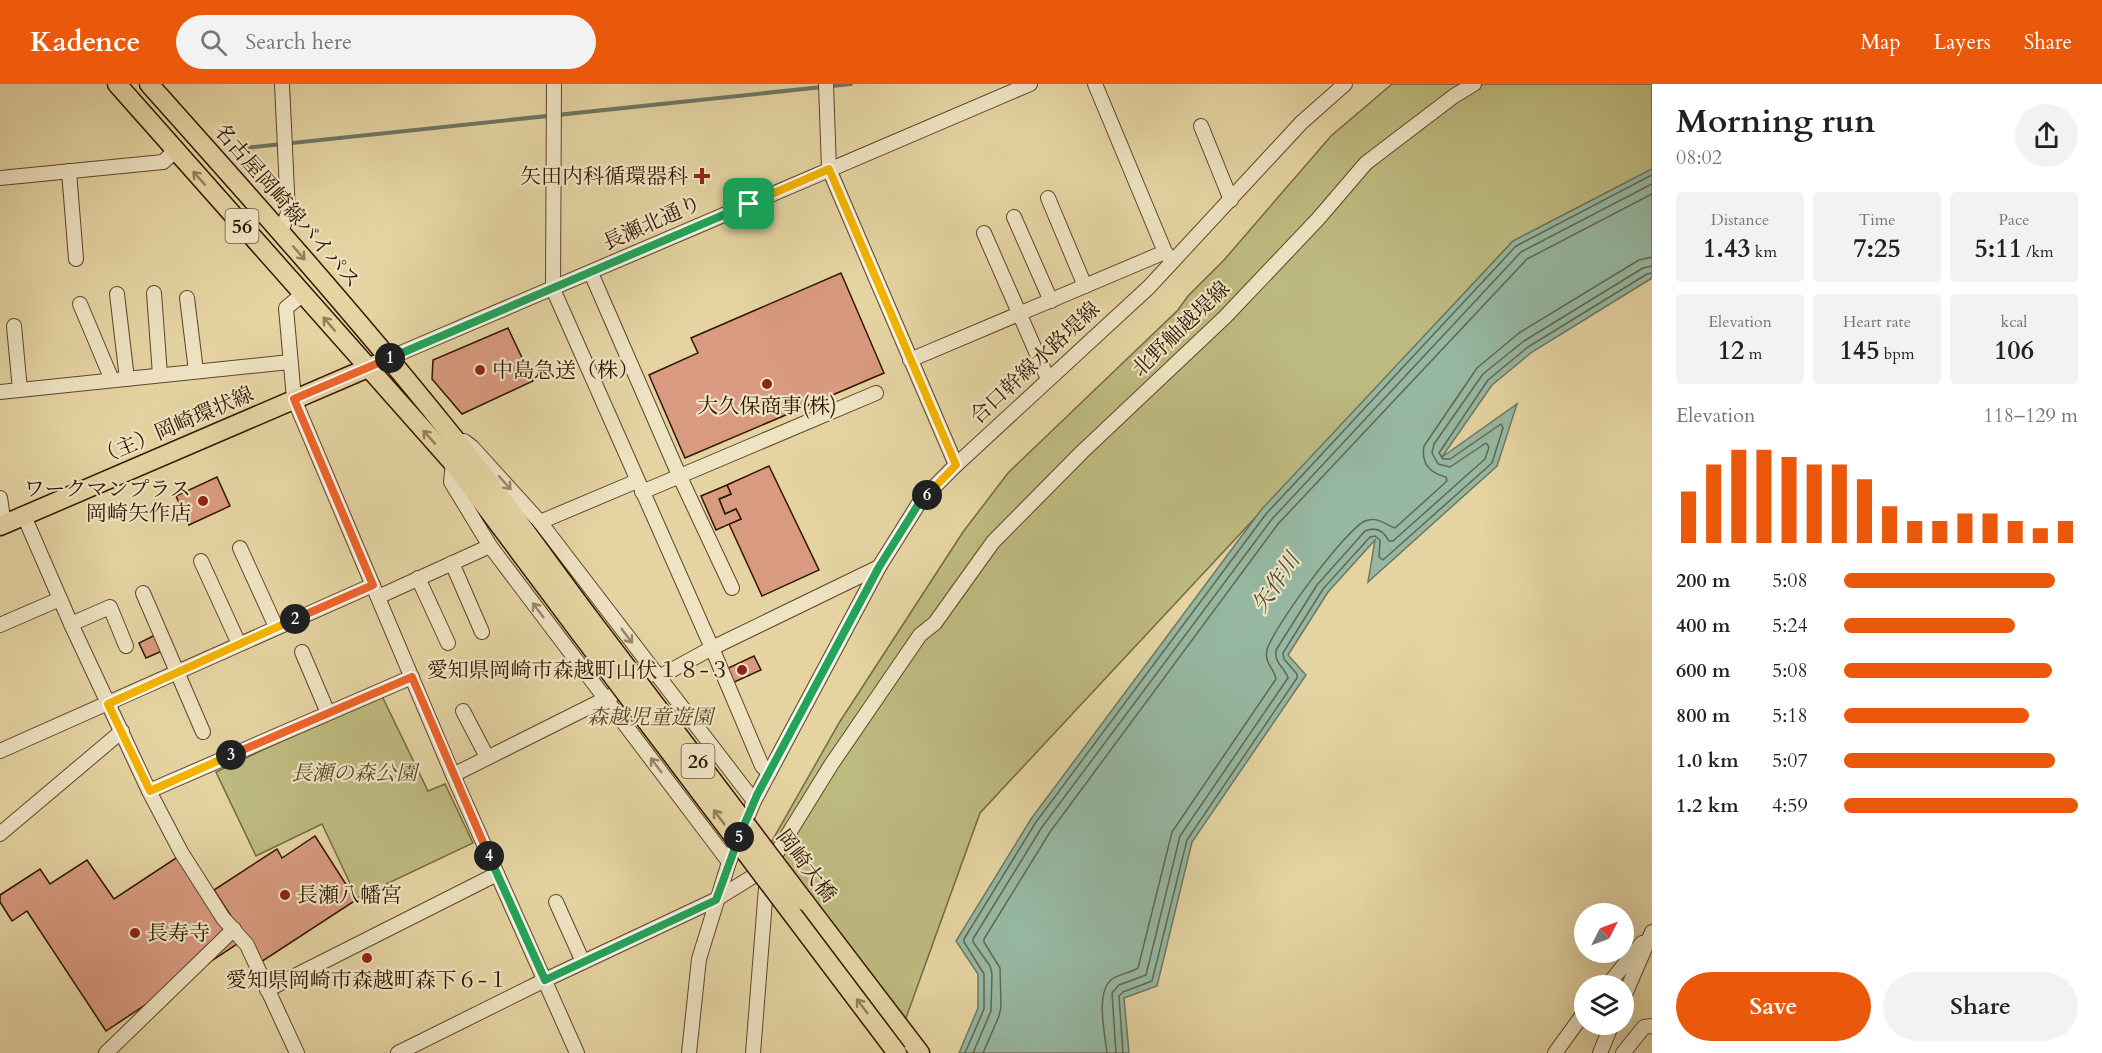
<!DOCTYPE html>
<html lang="en">
<head>
<meta charset="utf-8">
<style>
	body { margin:0; font-family:Cardo,"Noto Serif JP",serif; background:#f2f2f2; color:#222; height:100vh; display:flex; flex-direction:column; font-size:22px; white-space:nowrap }
	* { box-sizing:border-box; margin:0 }
	p { font-size:20px; color:#767676 }
	.icon { flex:none; width:33px; height:33px; fill:none; stroke:currentColor; stroke-width:2; stroke-linecap:round; stroke-linejoin:round }
	.map { position:relative; flex:1; overflow:hidden }
	.details { display:flex; flex-direction:column; background:#fff; width:450px }
	.details>* { flex:none }
	.needle { width:39px; rotate:48deg }
	.fabs { position:absolute; left:1574px; top:819px; display:grid; gap:12px }
	.fabs a { display:grid; place-items:center; width:60px; height:60px; border-radius:50%; background:#fff; box-shadow:0 6px 24px #0002; font-size:30px }
	.pin { position:absolute; display:grid; place-items:center; width:51px; height:51px; color:#fff; margin:-26px; border-radius:12px; box-shadow:0 3px 9px #0006 }
	.km { position:absolute; width:30px; height:30px; margin:-15px; border-radius:50%; background:#222; color:#fff; font-size:16px; line-height:30px; text-align:center }
	.round { display:grid; place-items:center; flex:none; width:63px; height:63px; border-radius:32px; background:#f2f2f2 }
	.summary { display:flex; align-items:center; justify-content:space-between; height:102px; padding:0 24px }
	h1 { font-size:33px; font-weight:800; line-height:45px }
	.metrics { display:grid; grid-template-columns:repeat(3,1fr); gap:9px; height:102px; padding:6px 24px }
	.metrics div { display:grid; align-content:center; border-radius:6px; background:#f2f2f2; text-align:center }
	.metrics b { font-size:26px; font-weight:800 }
	.metrics small { font-size:16px; font-weight:400 }
	.metrics p { font-size:16px }
	.chart { height:168px; padding:12px 24px }
	.chart p { display:flex; justify-content:space-between }
	.chart svg { width:100%; height:108px; margin-top:6px; stroke:#ea580c; stroke-width:6 }
	.cta { display:flex; gap:12px; margin-top:auto; padding:12px 24px }
	.cta a { flex:1; height:69px; border-radius:36px; background:#ea580c; color:#fff; font-size:24px; font-weight:800; line-height:69px; text-align:center }
	.cta a+a { background:#f2f2f2; color:#222 }
	ul { padding:0 24px; list-style:none; font-size:20px }
	li { display:grid; grid-template-columns:96px 72px 1fr; align-items:center; height:45px }
	li i { height:15px; border-radius:8px; background:#ea580c }
	header { display:flex; align-items:center; gap:36px; box-sizing:border-box; height:84px; padding:0 30px; background:#ea580c; color:#fff }
	header strong { font-size:28px }
	nav { display:flex; gap:33px; margin-inline-start:auto; font-size:21px }
	.search { width:420px; height:54px; background:#f2f2f2; display:flex; align-items:center; gap:15px; box-sizing:border-box; padding:0 21px; border-radius:33px; color:#767676; font-size:22px }
	main { display:flex; flex:1; min-height:0 }
	.map>svg:first-child { display:block }
	.green { fill:#bdba7f; stroke:#766840; stroke-width:1.5 }
	.water { fill:#96b8a2; stroke:#6d7761; stroke-width:1.5 }
	.lines { fill:none; stroke-linecap:round; stroke-linejoin:round }
	.shore { stroke:#636651; stroke-width:1.5 }
	.stream { stroke:#6d7761; stroke-width:4 }
	.building { fill:#d89a80; stroke:#301500; stroke-width:1.5 }
	.minor-casing { stroke:#5d4528; stroke-width:16 }
	.major-casing { stroke:#301500; stroke-width:21 }
	.minor { stroke:#eee3c3; stroke-width:14 }
	.major { stroke:#e5d4a2; stroke-width:18 }
	.major-bridge-casing { stroke:#301500; stroke-width:21; stroke-linecap:butt }
	.major-bridge { stroke:#e5d4a2; stroke-width:18 }
	.oneway { stroke:#947e59 }
	.oneway2 { stroke:#98866b }
	.split-1-casing { stroke:#fff; stroke-width:12 }
	.split-2-casing { stroke:#fff; stroke-width:12 }
	.split-3-casing { stroke:#fff; stroke-width:12 }
	.split-4-casing { stroke:#fff; stroke-width:12 }
	.split-5-casing { stroke:#fff; stroke-width:12 }
	.split-6-casing { stroke:#fff; stroke-width:12 }
	.split-7-casing { stroke:#fff; stroke-width:12 }
	.split-1 { stroke:#22a559; stroke-width:8 }
	.split-2 { stroke:#f0652b; stroke-width:8 }
	.split-3 { stroke:#f5b400; stroke-width:8 }
	.split-4 { stroke:#f0652b; stroke-width:8 }
	.split-5 { stroke:#22a559; stroke-width:8 }
	.split-6 { stroke:#22a559; stroke-width:8 }
	.split-7 { stroke:#f5b400; stroke-width:8 }
	.poi-dot { fill:#8f2418; stroke:#eee3c3; stroke-width:2 }
	.labels { text-anchor:middle; dominant-baseline:central; stroke-width:4.5; stroke-linejoin:round; paint-order:stroke }
	.shield { fill:#eee3c3; stroke:#69533a; stroke-width:1.5 }
	.shield-label { font-size:20px; font-weight:bold; fill:#301500 }
	.poi-label { font-size:21px; fill:#301500; stroke:#eee3c3; text-anchor:end }
	.street-label { font-size:21px; fill:#301500; stroke:#eee3c3 }
	.park-label { font-size:21px; font-style:italic; fill:#5a4726; stroke:#eee3c3 }
	.water-label { font-size:22px; font-style:italic; fill:#4f4631; stroke:#eee3c3 }
</style>
</head>
<body>
<header>
<strong>Kadence</strong>
<div class="search"><svg class="icon" aria-label="search" viewBox="0 0 24 24"><circle cx="10" cy="10" r="6"/><path d="M15 15l6 6"/></svg>Search here</div>
<nav><a>Map</a><a>Layers</a><a>Share</a></nav>
</header>
<main>
<div class="map">
<svg width="1652" height="969" viewBox="0 0 1652 969">
	<rect width="100%" height="100%" fill="#e5d4a2"/>
	<filter id="stains"><feTurbulence type="fractalNoise" baseFrequency=".00333" numOctaves="4"/><feColorMatrix values="0 0 0 0 .2 0 0 0 0 .09 0 0 0 0 .02 0 0 0 .5 -.17"/></filter>
	<radialGradient id="worn" r=".72"><stop offset=".6" stop-color="#630" stop-opacity="0"/><stop offset="1" stop-color="#630" stop-opacity=".3"/></radialGradient>
	<!-- green -->
	<g class="green">
		<polygon points="1392,0 1652,0 1652,85 1513,157 980,729 902,945 764,771 839,639 963,448 1008,389 1178,226 1188,212 1224,176 1331,52"/>
		<polygon points="381,610 428,707 445,700 473,759 357,814 322,740 256,772 216,688"/>
	</g>
	<!-- water -->
	<polygon class="water" points="1652,85 1652,194 1532,268 1492,301 1442,373 1517,320 1497,382 1368,498 1375,456 1328,508 1288,571 1306,591 1192,758 1157,902 1124,914 1129,969 959,969 978,924 978,890 956,857 1031,735 1261,426 1513,157"/>
	<g class="lines">
		<!-- shore -->
		<g class="shore">
			<polyline points="965,969 984,925 984,890 964,858 964,855 1036,738 1266,430 1516,162 1652,91"/>
			<polyline points="973,969 991,927 992,890 990,882 973,858 973,855 1042,743 1272,435 1521,168 1652,100"/>
			<polyline points="983,969 999,932 1001,923 1000,884 984,858 984,855 1050,748 1278,440 1527,175 1652,110"/>
			<path d="M1107 969C1105 950 1095 908 1112 895 1119 890 1130 889 1138 884L1172 748 1276 595C1274 584 1264 579 1267 566 1272 545 1346 445 1365 437 1377 432 1384 440 1395 444L1447 397 1446 393C1430 389 1421 379 1424 362L1477 284 1519 249 1639 176 1652 173"/>
			<path d="M1116 969 1112 909 1119 901 1146 891 1180 752 1288 594C1285 583 1274 580 1276 566L1317 501 1365 447C1377 442 1384 447 1389 457H1393L1485 375 1489 363 1486 359 1450 383 1438 380 1432 369 1434 360 1483 290 1524 257 1643 184 1652 182"/>
			<polyline points="1123,969 1119,912 1123,908 1152,897 1187,756 1297,594 1297,590 1284,575 1283,569 1323,505 1370,453 1375,452 1380,456 1379,473 1383,476 1492,379 1503,344 1501,340 1450,375 1443,375 1439,369 1488,296 1528,263 1647,190 1652,189"/>
		</g>
		<!-- stream -->
		<polyline class="stream" points="234,65 851,0"/>
	</g>
	<!-- building -->
	<g class="building">
		<polygon points="841,189 884,289 685,374 649,291 698,269 691,254"/>
		<polygon points="508,244 533,297 462,330 432,295 433,276"/>
		<polygon points="769,382 819,486 762,512 729,440 741,435 736,425 725,430 719,415 731,410 727,401"/>
		<polygon points="217,393 230,422 189,441 176,412"/>
		<polygon points="727,401 731,410 719,415 725,430 736,425 741,435 716,446 701,412"/>
		<polygon points="155,551 162,567 146,574 139,559"/>
		<polygon points="754,572 761,586 730,600 724,586"/>
		<polygon points="315,752 356,816 261,878 214,806 277,765 282,774"/>
		<polygon points="179,772 237,860 106,947 27,827 12,837 0,818 0,811 40,785 50,800 87,776 114,815"/>
	</g>
	<g class="lines">
		<!-- minor casing -->
		<g class="minor-casing">
			<g id="minor">
				<polyline points="554,0 553,205 712,564 762,682 769,689"/>
				<polyline points="826,0 829,85 956,381"/>
				<polyline points="1095,0 1165,168 1171,175"/>
				<polyline points="1201,42 1231,116"/>
				<polyline points="69,87 76,175"/>
				<polyline points="0,94 163,78 175,67"/>
				<polyline points="1048,114 1085,202"/>
				<polyline points="1014,133 1051,217"/>
				<polyline points="281,148 288,129 282,0"/>
				<polyline points="984,149 1048,295"/>
				<polyline points="591,189 679,391 732,504"/>
				<polyline points="154,209 160,291"/>
				<polyline points="117,210 127,295"/>
				<polyline points="303,210 286,224 294,315 453,691 577,969"/>
				<polyline points="187,214 196,287"/>
				<polyline points="80,220 112,296"/>
				<polyline points="14,242 20,306"/>
				<polyline points="389,274 1030,0"/>
				<polyline points="910,276 1165,168"/>
				<polyline points="0,308 290,278"/>
				<polyline points="464,357 472,363 540,438 754,717"/>
				<polyline points="453,379 451,398 490,462 729,778"/>
				<polyline points="642,408 876,309"/>
				<polyline points="0,414 4,440"/>
				<polyline points="24,432 71,540 149,707 181,768 223,834 247,861 297,969"/>
				<polyline points="540,438 637,397"/>
				<polyline points="240,464 276,543"/>
				<polyline points="201,477 239,560"/>
				<polyline points="452,479 482,548"/>
				<polyline points="418,494 448,559"/>
				<polyline points="143,509 203,648"/>
				<polyline points="378,513 490,462"/>
				<polyline points="71,540 110,523 126,562"/>
				<polyline points="0,541 60,515"/>
				<polyline points="302,568 328,629"/>
				<polyline points="659,593 712,564 879,483"/>
				<polyline points="463,627 487,673"/>
				<polyline points="0,667 373,501"/>
				<polyline points="453,691 605,615 655,588"/>
				<polyline points="149,707 412,593"/>
				<polyline points="0,750 122,647"/>
				<polyline points="556,818 583,878"/>
				<polyline points="1607,902 1642,859"/>
				<polyline points="267,906 497,790"/>
				<polyline points="1623,915 1652,848"/>
				<polyline points="106,969 234,845"/>
				<polyline points="398,969 545,896 715,816 768,783 831,681 920,551 935,539 993,458 1082,368 1225,233 1318,135 1366,79 1454,12 1474,0"/>
				<polyline points="689,969 699,875 729,778 754,717 879,483 921,416 956,381 1149,203 1301,39 1345,0"/>
				<polyline points="753,969 767,791"/>
				<polyline points="1555,969 1584,929"/>
				<polyline points="1600,969 1612,940"/>
				<polyline points="1623,969 1644,943 1652,942"/>
			</g>
		</g>
		<!-- major casing -->
		<g class="major-casing">
			<g id="major">
				<polyline points="117,0 453,379 580,549"/>
				<path d="M149 0C250 113 351 226 446 344 497 406 543 472 591 536"/>
				<polyline points="0,442 377,280"/>
				<polyline points="804,817 920,969"/>
			</g>
		</g>
		<!-- minor -->
		<use href="#minor" class="minor"/>
		<!-- major -->
		<use href="#major" class="major"/>
		<!-- major-bridge casing -->
		<g class="major-bridge-casing">
			<g id="major-bridge">
				<polyline points="591,536 804,817"/>
				<polyline points="580,549 897,969"/>
			</g>
		</g>
		<!-- major-bridge -->
		<use href="#major-bridge" class="major-bridge"/>
	</g>
	<!-- one-way arrows -->
	<defs><path id="oneway-shaft" d="M-6 0H5M1.5-3L5.5 0L1.5 3" fill="none" stroke-width="1.6" stroke-linecap="round" stroke-linejoin="round" transform="scale(1.5)"/></defs>
	<g class="oneway">
		<use href="#oneway-shaft" transform="translate(199 94) rotate(-132)"/>
		<use href="#oneway-shaft" transform="translate(299 169) rotate(49)"/>
		<use href="#oneway-shaft" transform="translate(329 240) rotate(-131)"/>
		<use href="#oneway-shaft" transform="translate(429 353) rotate(-132)"/>
		<use href="#oneway-shaft" transform="translate(719 733) rotate(-127)"/>
		<use href="#oneway-shaft" transform="translate(862 922) rotate(-127)"/>
	</g>
	<g class="oneway2">
		<use href="#oneway-shaft" transform="translate(505 399) rotate(48)"/>
		<use href="#oneway-shaft" transform="translate(538 526) rotate(-127)"/>
		<use href="#oneway-shaft" transform="translate(627 552) rotate(53)"/>
		<use href="#oneway-shaft" transform="translate(656 681) rotate(-127)"/>
	</g>
	<g class="lines">
		<!-- split-1 casing -->
		<g class="split-1-casing">
			<polyline id="split-1" points="390,274 749,120"/>
		</g>
		<!-- split-2 casing -->
		<g class="split-2-casing">
			<polyline id="split-2" points="295,535 373,501 294,315 390,274"/>
		</g>
		<!-- split-3 casing -->
		<g class="split-3-casing">
			<polyline id="split-3" points="231,671 150,707 108,620 295,535"/>
		</g>
		<!-- split-4 casing -->
		<g class="split-4-casing">
			<polyline id="split-4" points="231,671 412,593 489,772"/>
		</g>
		<!-- split-5 casing -->
		<g class="split-5-casing">
			<polyline id="split-5" points="489,772 545,896 716,816 739,753"/>
		</g>
		<!-- split-6 casing -->
		<g class="split-6-casing">
			<polyline id="split-6" points="739,753 757,711 879,483 921,416 927,411"/>
		</g>
		<!-- split-7 casing -->
		<g class="split-7-casing">
			<polyline id="split-7" points="749,120 829,85 956,381 927,411"/>
		</g>
		<!-- split-1 -->
		<use href="#split-1" class="split-1"/>
		<!-- split-2 -->
		<use href="#split-2" class="split-2"/>
		<!-- split-3 -->
		<use href="#split-3" class="split-3"/>
		<!-- split-4 -->
		<use href="#split-4" class="split-4"/>
		<!-- split-5 -->
		<use href="#split-5" class="split-5"/>
		<!-- split-6 -->
		<use href="#split-6" class="split-6"/>
		<!-- split-7 -->
		<use href="#split-7" class="split-7"/>
	</g>
	<!-- markers -->
	<g class="poi-dot">
		<path d="M699 83h6v6h6v6h-6v6h-6v-6h-6v-6h6z"/>
		<circle cx="480" cy="286" r="6"/>
		<circle cx="767" cy="300" r="6"/>
		<circle cx="203" cy="417" r="6"/>
		<circle cx="742" cy="586" r="6"/>
		<circle cx="285" cy="811" r="6"/>
		<circle cx="135" cy="849" r="6"/>
		<circle cx="367" cy="874" r="6"/>
	</g>
	<g class="labels">
		<!-- shield labels -->
		<g class="shield">
			<rect x="225.5" y="125" width="33" height="34" rx="4.5"/>
			<rect x="681.5" y="660" width="33" height="34" rx="4.5"/>
		</g>
		<g class="shield-label">
			<text x="242" y="142">56</text>
			<text x="698" y="677">26</text>
		</g>
		<!-- poi labels -->
		<g class="poi-label">
			<text x="688" y="92">矢田内科循環器科</text>
			<text x="492" y="286" text-anchor="start">中島急送（株）</text>
			<text x="767" y="322" text-anchor="middle">大久保商事(株)</text>
			<text x="191" y="405">ワークマンプラス<tspan x="191" dy="24">岡崎矢作店</tspan></text>
			<text x="730" y="586">愛知県岡崎市森越町山伏１８‐３</text>
			<text x="297" y="811" text-anchor="start">長瀬八幡宮</text>
			<text x="147" y="849" text-anchor="start">長寿寺</text>
			<text x="367" y="896" text-anchor="middle">愛知県岡崎市森越町森下６‐１</text>
		</g>
		<!-- street labels -->
		<g class="street-label">
			<text transform="translate(287 122) rotate(49)">名古屋岡崎線バイパス</text>
			<text transform="translate(652 139) rotate(-24)">長瀬北通り</text>
			<text transform="translate(1181 245) rotate(-44)">北野舳越堤線</text>
			<text transform="translate(1035 279) rotate(-43)">合口幹線水路堤線</text>
			<text transform="translate(175 342) rotate(-23)">（主）岡崎環状線</text>
			<text transform="translate(806 782) rotate(53)">岡崎大橋</text>
		</g>
		<!-- park labels -->
		<g class="park-label">
			<text x="650" y="633">森越児童遊園</text>
			<text x="354" y="689">長瀬の森公園</text>
		</g>
		<!-- water labels -->
		<g class="water-label">
			<text transform="translate(1276 499) rotate(-56)">矢作川</text>
		</g>
	</g>
	<rect width="100%" height="100%" filter="url(#stains)"/>
	<rect width="100%" height="100%" fill="url(#worn)"/>
</svg>
<div class="fabs">
<a><svg class="needle" viewBox="-14 -14 28 28"><path d="M0-13l5 13h-10z" fill="#e53935"/><path d="M0 13l5-13h-10z" fill="#767676"/></svg></a>
<a><svg class="icon" aria-label="layers" viewBox="0 0 24 24"><path d="M12 4l9 5-9 5-9-5zM3 14l9 5 9-5"/></svg></a>
</div>
<div class="pin" style="left:749px;top:120px;background:#1e9e55"><svg class="icon" aria-label="arrive" viewBox="0 0 24 24"><path d="M6 21V4h12l-3 4 3 4H6"/></svg></div>
<b class="km" style="left:390px;top:274px">1</b>
<b class="km" style="left:295px;top:535px">2</b>
<b class="km" style="left:231px;top:671px">3</b>
<b class="km" style="left:489px;top:772px">4</b>
<b class="km" style="left:739px;top:753px">5</b>
<b class="km" style="left:927px;top:411px">6</b>
</div>
<section class="details">
<div class="summary"><div><h1>Morning run</h1><p>08:02</p></div><a class="round"><svg class="icon" aria-label="share" viewBox="0 0 24 24"><path d="M12 15V3M7 8l5-5 5 5M5 13v7h14v-7"/></svg></a></div>
<div class="metrics">
<div><p>Distance</p><b>1.43<small> km</small></b></div>
<div><p>Time</p><b>7:25</b></div>
<div><p>Pace</p><b>5:11<small> /km</small></b></div>
</div>
<div class="metrics">
<div><p>Elevation</p><b>12<small> m</small></b></div>
<div><p>Heart rate</p><b>145<small> bpm</small></b></div>
<div><p>kcal</p><b>106</b></div>
</div>
<div class="chart"><p><span>Elevation</span>118–129 m</p>
<svg viewBox="0 0 160 44" preserveAspectRatio="none"><path d="M5 44V23M15 44V12M25 44V6M35 44V6M45 44V9M55 44V12M65 44V12M75 44V18M85 44V29M95 44V35M105 44V35M115 44V32M125 44V32M135 44V35M145 44V38M155 44V35"/></svg>
</div>
<ul>
<li><b>200 m</b>5:08<i style="width:90%"></i></li>
<li><b>400 m</b>5:24<i style="width:73%"></i></li>
<li><b>600 m</b>5:08<i style="width:89%"></i></li>
<li><b>800 m</b>5:18<i style="width:79%"></i></li>
<li><b>1.0 km</b>5:07<i style="width:90%"></i></li>
<li><b>1.2 km</b>4:59<i style="width:100%"></i></li>
</ul>
<div class="cta"><a>Save</a><a>Share</a></div>
</section>
</main>
</body>
</html>
